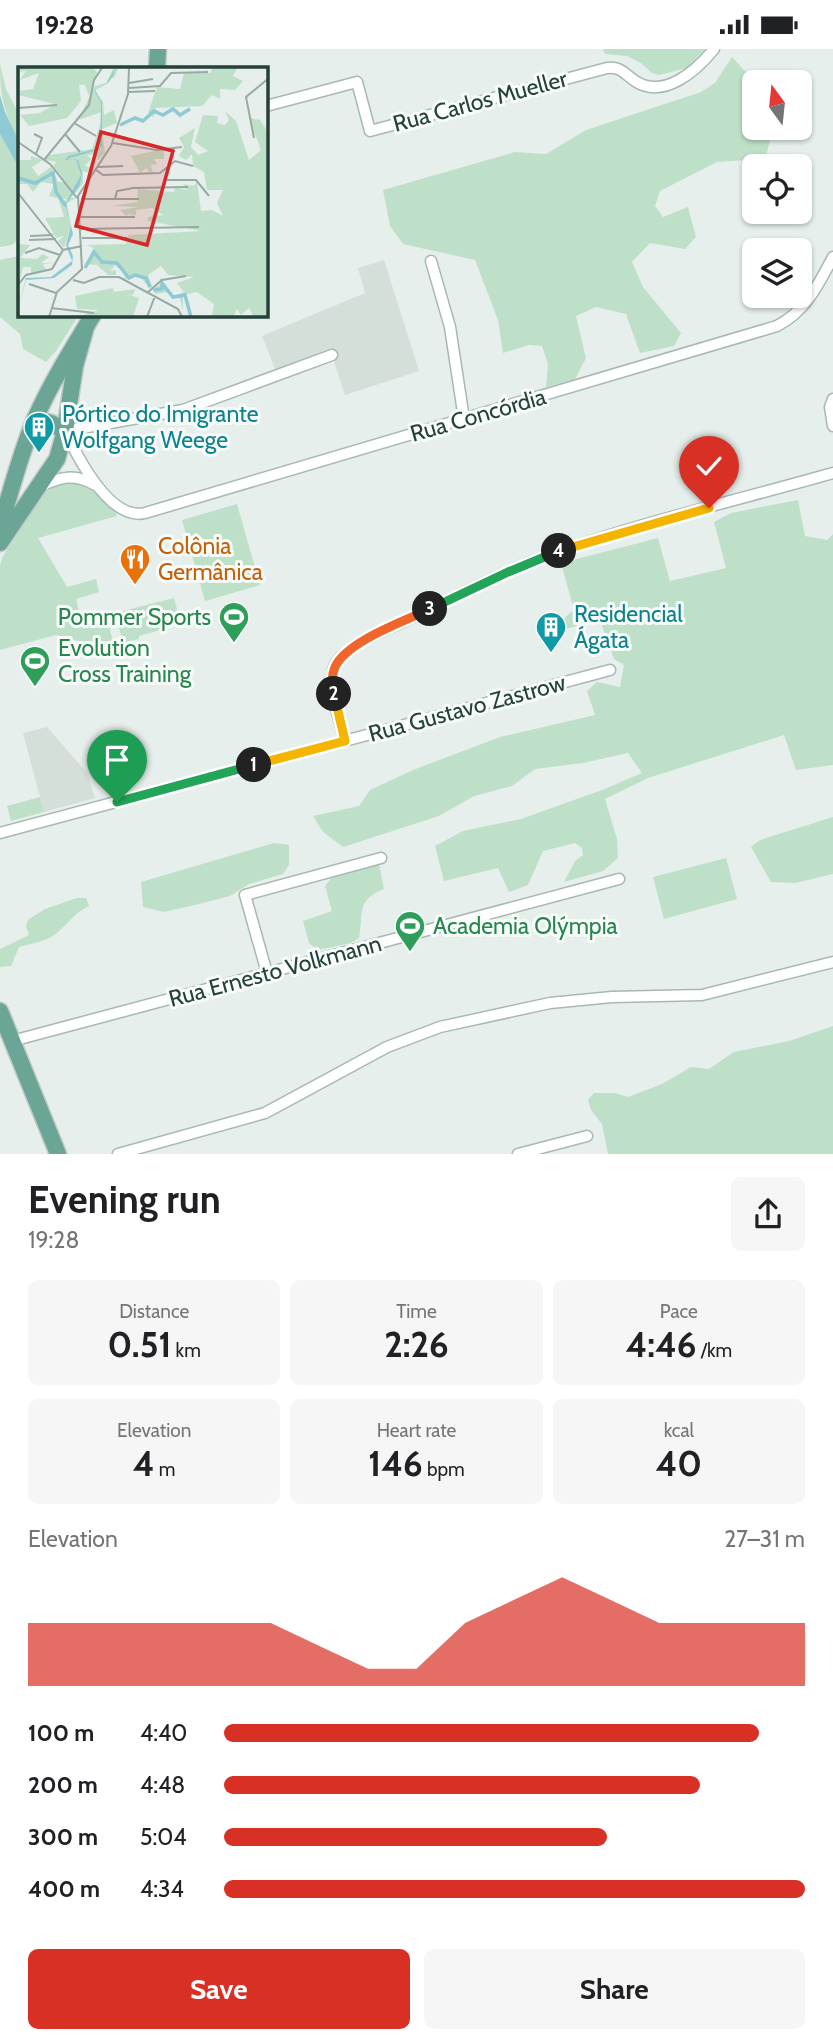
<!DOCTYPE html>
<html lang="en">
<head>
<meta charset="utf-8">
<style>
	body { margin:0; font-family:Cabin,sans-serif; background:#f6f6f6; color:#202124; height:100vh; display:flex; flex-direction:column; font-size:26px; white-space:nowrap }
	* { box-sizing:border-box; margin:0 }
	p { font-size:23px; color:#757577 }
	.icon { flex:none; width:38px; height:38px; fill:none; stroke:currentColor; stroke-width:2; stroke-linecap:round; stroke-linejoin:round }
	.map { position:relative; height:1105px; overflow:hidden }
	.sheet { display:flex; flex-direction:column; background:#fff; flex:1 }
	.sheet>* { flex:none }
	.needle { width:46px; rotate:345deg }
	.buttons { position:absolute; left:742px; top:21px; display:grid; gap:14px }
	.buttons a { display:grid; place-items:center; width:70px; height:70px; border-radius:10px; background:#fff; box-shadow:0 2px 5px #0004; font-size:35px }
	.pin { position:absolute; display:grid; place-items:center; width:60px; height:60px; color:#fff; margin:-72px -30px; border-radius:50% 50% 50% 0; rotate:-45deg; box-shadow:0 0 7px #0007 }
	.pin .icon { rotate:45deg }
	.km { position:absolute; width:35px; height:35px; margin:-18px; border-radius:50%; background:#222; color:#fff; font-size:19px; line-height:35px; text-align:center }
	.round { display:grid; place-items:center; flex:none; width:74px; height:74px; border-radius:10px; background:#f6f6f6 }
	.overview { display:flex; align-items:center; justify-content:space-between; height:119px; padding:0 28px }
	h1 { font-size:38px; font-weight:700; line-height:52px }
	.figures { display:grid; grid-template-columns:repeat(3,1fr); gap:10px; height:119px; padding:7px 28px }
	.figures div { display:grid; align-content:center; border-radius:10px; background:#f6f6f6; text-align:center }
	.figures b { font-size:35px; font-weight:700 }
	.figures small { font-size:19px; font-weight:400 }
	.figures p { font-size:19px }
	.chart { height:196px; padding:14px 28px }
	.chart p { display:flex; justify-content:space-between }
	.chart svg { width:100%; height:126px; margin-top:7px; fill:#d93025; opacity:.7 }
	.primary-button { display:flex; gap:14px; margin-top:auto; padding:14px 28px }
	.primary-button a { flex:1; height:80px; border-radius:10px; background:#d93025; color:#fff; font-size:28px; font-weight:700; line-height:80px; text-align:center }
	.primary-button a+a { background:#f6f6f6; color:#202124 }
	ul { padding:0 28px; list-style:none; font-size:23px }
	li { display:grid; grid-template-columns:112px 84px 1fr; align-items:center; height:52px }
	li i { height:18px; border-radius:9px; background:#d93025 }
	.status { display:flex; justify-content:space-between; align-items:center; height:49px; padding:0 35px; background:#fff; direction:ltr }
	.status svg { height:19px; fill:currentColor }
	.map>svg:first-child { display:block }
	.built { fill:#d4dfda }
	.green { fill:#bfe0c8 }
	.water { fill:#8ec9d4 }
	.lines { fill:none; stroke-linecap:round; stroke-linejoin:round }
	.minor-casing { stroke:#a8b8b2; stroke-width:13 }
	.primary-casing { stroke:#c2cac8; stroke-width:19 }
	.minor { stroke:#fff; stroke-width:10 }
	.primary { stroke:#6aa596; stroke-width:16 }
	.split-1-casing { stroke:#fff; stroke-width:14 }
	.split-2-casing { stroke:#fff; stroke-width:14 }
	.split-3-casing { stroke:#fff; stroke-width:14 }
	.split-4-casing { stroke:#fff; stroke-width:14 }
	.split-5-casing { stroke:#fff; stroke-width:14 }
	.split-1 { stroke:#22a559; stroke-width:9 }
	.split-2 { stroke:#f5b400; stroke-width:9 }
	.split-3 { stroke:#f0652b; stroke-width:9 }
	.split-4 { stroke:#22a559; stroke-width:9 }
	.split-5 { stroke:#f5b400; stroke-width:9 }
	.labels { text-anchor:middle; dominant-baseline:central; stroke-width:6; stroke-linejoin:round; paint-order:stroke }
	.street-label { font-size:23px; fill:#24423a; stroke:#f7fbf9 }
	.culture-label { font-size:23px; fill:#0d838f; stroke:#f7fbf9; text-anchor:start }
	.food-label { font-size:23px; fill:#c56008; stroke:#f7fbf9; text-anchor:start }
	.leisure-label { font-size:23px; fill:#27864d; stroke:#f7fbf9; text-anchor:start }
	.inset-river { fill:none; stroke:#8ec9d4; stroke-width:3.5 }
	.inset-road { fill:none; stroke:#98aaa4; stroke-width:2 }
	.view { fill:#d62828; fill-opacity:0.15; stroke:#d62828; stroke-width:3.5 }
	.inset-edge { fill:none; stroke:#24423a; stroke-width:3.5 }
</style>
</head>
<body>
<div class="status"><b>19:28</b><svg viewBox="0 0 49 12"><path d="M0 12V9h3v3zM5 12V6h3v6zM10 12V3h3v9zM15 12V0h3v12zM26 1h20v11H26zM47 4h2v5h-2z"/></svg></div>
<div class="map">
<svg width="833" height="1105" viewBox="0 0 833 1105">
	<rect width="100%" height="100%" fill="#e6efeb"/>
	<!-- built -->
	<g class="built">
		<polygon points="384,211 419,322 345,346 330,300 276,322 262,287 365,244 358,219"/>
		<polygon points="47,678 87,724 95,749 44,763 23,684"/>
	</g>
	<!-- green -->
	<g class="green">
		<polygon points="603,0 705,0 687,19 659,26 652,24 641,14 627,7 605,5"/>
		<polygon points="732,8 752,30 754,39 754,79 768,79 771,88 765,110 717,113 660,142 655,157 663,168 688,158 696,188 685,200 650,194 632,213 643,238 681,284 674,297 640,304 626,265 596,258 576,267 586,309 575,330 546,338 548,315 542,297 529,296 503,304 498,271 475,211 403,195 390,177 383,141 515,103 546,105 586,81 701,43 715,34"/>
		<path d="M0 15 6 40 19 65V92C4 61 0 50 0 15Z"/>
		<polygon points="0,85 19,119 19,190 12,196 0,198"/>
		<polygon points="19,207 19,266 79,266 56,302 46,313 23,300 20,285 0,268 0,211"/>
		<path d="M73 434C88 436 111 453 117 467L38 489 67 538 96 530 99 543 76 550 81 570 105 564 115 599 90 606 86 594 56 586 0 601V516L3 507 44 444 56 437Z"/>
		<polygon points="798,451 805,487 827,491 833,485 833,716 796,721 784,686 648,729 605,750 617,790 618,809 603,822 564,833 575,812 583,806 582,799 575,794 543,802 528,836 509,843 498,819 444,832 435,797 463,782 521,770 602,741 642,724 628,704 583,714 535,720 512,737 474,747 439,767 343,798 323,783 313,767 359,757 370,741 413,721 500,688 595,666 587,642 597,633 620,638 624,616 614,610 600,571 565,580 563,575 565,568 574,561 561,514 658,489 670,532 726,519 714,473 731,464"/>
		<polygon points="237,455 260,536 205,552 182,471"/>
		<polygon points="174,549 181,575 139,587 139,590 123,594 115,564"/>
		<polygon points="40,748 44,763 11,772 7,757"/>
		<polygon points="833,768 833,825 795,834 771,833 751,798 760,791"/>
		<polygon points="274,794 289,796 289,816 283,825 249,835 230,847 195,856 164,863 143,858 141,833"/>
		<polygon points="726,809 737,850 664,870 653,828"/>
		<path d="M379 815 384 840C355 851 364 865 359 889L351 894 318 901 309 894 303 872 332 862 325 837 332 828Z"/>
		<path d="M77 849H86L89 857C73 864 67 877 53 887 43 893 30 895 19 898L11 917 0 918V900L29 886 26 877 28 871 45 860Z"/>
		<polygon points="833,977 833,1105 608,1105 602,1075 591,1061 588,1051 594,1044 615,1044 628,1048 662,1035 691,1018 709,1020 734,1003 789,992"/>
	</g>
	<!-- water -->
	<polygon class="water" points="0,46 5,63 19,92 19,119 0,85"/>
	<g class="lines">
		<!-- minor casing -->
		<g class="minor-casing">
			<g id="minor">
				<path d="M266 57 357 33 370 82 607 19C620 17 625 25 635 32 664 51 697 21 714 0"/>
				<polyline points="431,212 450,278 464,370"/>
				<path d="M332 306 183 361 65 382C78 409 110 472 145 464L777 277C806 262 818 236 833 208"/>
				<polyline points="833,350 830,358 833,377"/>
				<path d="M41 437C61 428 75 424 95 436"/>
				<path d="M345 692C340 672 325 632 336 614 350 593 395 577 418 566 464 544 510 519 558 503 648 472 741 450 833 424"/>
				<polyline points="0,784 610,621"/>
				<polyline points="267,924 245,846 381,809"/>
				<polyline points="12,992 619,830"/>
				<polyline points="118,1105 265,1064 387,998 440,978 550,954 612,948 702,946 833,913"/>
				<polyline points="518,1105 587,1087"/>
			</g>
		</g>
		<!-- primary casing -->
		<g class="primary-casing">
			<g id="primary">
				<polyline points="157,19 158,0"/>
				<polyline points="35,370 51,374 65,382"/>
				<path d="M0 478C11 442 20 405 35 370 51 334 72 300 93 266"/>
				<polyline points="0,494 57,410 65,382 75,317 86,278"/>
				<polyline points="0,962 58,1105"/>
			</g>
		</g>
		<!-- minor -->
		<use href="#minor" class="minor"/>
		<!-- primary -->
		<use href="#primary" class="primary"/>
	</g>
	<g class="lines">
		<!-- split-1 casing -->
		<g class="split-1-casing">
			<polyline id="split-1" points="117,753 254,716"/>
		</g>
		<!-- split-2 casing -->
		<g class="split-2-casing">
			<polyline id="split-2" points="254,716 345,692 334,645"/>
		</g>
		<!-- split-3 casing -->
		<g class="split-3-casing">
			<path id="split-3" d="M334 645C332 636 331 627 335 618 347 592 405 572 430 560"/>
		</g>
		<!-- split-4 casing -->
		<g class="split-4-casing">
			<polyline id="split-4" points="430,560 508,523 559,502"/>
		</g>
		<!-- split-5 casing -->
		<g class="split-5-casing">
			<polyline id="split-5" points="559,502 709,459"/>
		</g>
		<!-- split-1 -->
		<use href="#split-1" class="split-1"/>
		<!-- split-2 -->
		<use href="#split-2" class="split-2"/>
		<!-- split-3 -->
		<use href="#split-3" class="split-3"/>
		<!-- split-4 -->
		<use href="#split-4" class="split-4"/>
		<!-- split-5 -->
		<use href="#split-5" class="split-5"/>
	</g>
	<!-- icons -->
	<defs>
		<g id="building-pin" transform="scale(1.575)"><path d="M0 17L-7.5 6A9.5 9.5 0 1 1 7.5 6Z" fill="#0f9aa8" stroke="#f7fbf9"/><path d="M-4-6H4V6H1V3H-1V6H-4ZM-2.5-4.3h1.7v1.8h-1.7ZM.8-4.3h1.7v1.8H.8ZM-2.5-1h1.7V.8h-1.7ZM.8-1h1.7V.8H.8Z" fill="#fff"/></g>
		<g id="restaurant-pin" transform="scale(1.575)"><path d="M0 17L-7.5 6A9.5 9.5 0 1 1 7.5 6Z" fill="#e8710a" stroke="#f7fbf9"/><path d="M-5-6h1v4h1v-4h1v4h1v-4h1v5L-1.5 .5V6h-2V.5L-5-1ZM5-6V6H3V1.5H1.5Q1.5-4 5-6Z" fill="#fff"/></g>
		<g id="stadium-pin" transform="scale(1.575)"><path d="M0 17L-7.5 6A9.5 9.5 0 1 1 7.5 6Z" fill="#2e9e5b" stroke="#f7fbf9"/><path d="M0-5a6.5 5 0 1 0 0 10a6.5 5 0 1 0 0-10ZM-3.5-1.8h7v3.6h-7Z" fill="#fff"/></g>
	</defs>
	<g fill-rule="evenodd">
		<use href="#building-pin" x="39" y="378"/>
		<use href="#restaurant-pin" x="135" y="510"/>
		<use href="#stadium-pin" x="234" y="568"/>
		<use href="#building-pin" x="551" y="578"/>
		<use href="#stadium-pin" x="35" y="612"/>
		<use href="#stadium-pin" x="410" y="877"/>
	</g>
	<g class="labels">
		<!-- street labels -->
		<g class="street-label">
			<text transform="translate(480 52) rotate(-15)">Rua Carlos Mueller</text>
			<text transform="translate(478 366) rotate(-16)">Rua Concórdia</text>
			<text transform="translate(467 659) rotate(-15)">Rua Gustavo Zastrow</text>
			<text transform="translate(275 922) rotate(-15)">Rua Ernesto Volkmann</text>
		</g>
		<!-- culture labels -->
		<g class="culture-label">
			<text x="62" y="365">Pórtico do Imigrante<tspan x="62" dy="26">Wolfgang Weege</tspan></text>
			<text x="574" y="565">Residencial<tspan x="574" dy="26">Ágata</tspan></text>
		</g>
		<!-- food labels -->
		<g class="food-label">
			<text x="158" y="497">Colônia<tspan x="158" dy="26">Germânica</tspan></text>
		</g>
		<!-- leisure labels -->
		<g class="leisure-label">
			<text x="211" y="568" text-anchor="end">Pommer Sports</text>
			<text x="58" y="599">Evolution<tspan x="58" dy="26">Cross Training</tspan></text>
			<text x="433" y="877">Academia Olýmpia</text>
		</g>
	</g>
	<!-- overview -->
	<g transform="translate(18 18)">
		<rect width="250" height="250" fill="#e6efeb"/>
		<path d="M0 1H75L79 5 71 29 67 18H61L63 34 49 51 11 59 2 48 22 46 37 37 0 28V24L15 22 21 6 2 13 8 4 0 5ZM195 1H219L215 9 225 14 217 23 202 22V32L194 28 184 39 137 41 139 45 135 50 130 46 139 20 162 22 166 6H192ZM95 2H100L96 11 93 10 89 16 76 23 85 35 86 48 96 43 99 56 84 62 87 86 80 93 76 87 69 88 73 92 67 99 74 101 71 106 65 104V116L57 127 35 99 38 95 27 93 31 88 74 82 83 55 81 71 84 80 82 66 84 45 60 53 77 19 88 16ZM207 44 218 54 231 93 243 83 231 51 242 53 251 67 250 250H236L231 241 223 248 219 242 215 250 194 248 196 237 179 225 165 228V243L162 232 149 225 138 227 121 209 107 212 106 205 97 198 92 204 98 203V208H90L79 198 67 197 76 181 69 178 108 177 110 168 183 164 130 154V150L145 148 134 141 118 143V148L112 149 114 146 108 149 102 143 121 140 93 139 119 135 120 122 156 125 157 121 169 123 165 117 176 119 179 115 183 144 194 143 205 149 199 136 205 123H189L186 105 175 99 174 87 168 93 161 89 166 80 161 71 177 61 173 80 180 88 190 84 177 75 185 48 200 49 199 56 207 58 211 53ZM143 199 150 208 176 210 159 216 166 225 155 230 144 217 135 222 130 208ZM146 82V92H136L139 97 133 98 135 105H131L128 101 122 106 113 89ZM13 89 25 93 14 100 20 109 33 100 40 115H46L55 127 52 131H58L49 136 50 133 41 130 48 134 53 158 46 181 40 174 46 169 38 171 27 151 46 150 40 131 31 129 36 117 23 115 15 125 9 117H0V93H13ZM0 177 12 178 2 191 19 192 24 187 31 190 23 196H37L25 197 28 203 13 206V200H5L2 212ZM95 221 96 225 117 222 115 228 109 227 121 231 115 250H59L81 243 59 242 57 229Z" fill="#bfe0c8" fill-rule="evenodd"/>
		<path d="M97 1 95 9 90 16 77 23 84 35V79L80 83 48 92 60 93 64 106 62 118 48 137 55 167 50 178 55 189 54 198 36 211 8 213 0 241 8 211 33 210 54 194 48 178 53 158 47 137 63 108 58 92 47 93 50 89 82 81 83 35 76 23 89 16Z" fill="#8ec9d4"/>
		<path class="inset-river" d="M102 58 117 51 125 54 136 44 145 48 155 42 162 48 172 42M0 111 17 116 35 106 38 125 48 139M67 201 76 185 84 195 99 196 111 211 117 208 128 211 132 220M136 223 144 222V216L155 230 167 228 173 250"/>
		<path class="inset-road" d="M111 16 135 12M111 21 142 19 153 6 190 5M110 25 137 24M0 41 39 38M56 56 78 69M16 67 24 71 18 87M47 67 62 85M236 71 228 30 251 11M0 75 32 97 59 131M95 76 139 83 164 80M26 93 71 38 76 13 84 1M80 100 105 99M78 103 85 108 142 106 157 94 175 99M146 120 147 113H178L191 129M0 126 45 183M63 132H121M97 132 99 124 115 121 170 120M62 150H117M63 162 181 160M12 169 35 168M64 171H109M11 173 38 172M7 186 21 181 42 188M55 213 66 216 81 210H101L160 242 164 250M11 217 38 226M0 218 8 208 34 202 45 183 64 179M129 226 144 213 168 209M33 241 76 246M31 250 39 225 64 202 60 129 93 79 110 27 111 1M129 250 137 229"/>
		<path class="view" d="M83 65 155 84 129 178 58 159Z"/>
		<rect width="250" height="250" class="inset-edge"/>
	</g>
</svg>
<div class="buttons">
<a><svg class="needle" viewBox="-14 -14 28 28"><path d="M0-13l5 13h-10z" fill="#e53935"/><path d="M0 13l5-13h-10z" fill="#757577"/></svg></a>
<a><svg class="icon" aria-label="locate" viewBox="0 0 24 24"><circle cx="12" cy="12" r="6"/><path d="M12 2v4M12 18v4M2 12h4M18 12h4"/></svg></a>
<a><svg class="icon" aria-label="layers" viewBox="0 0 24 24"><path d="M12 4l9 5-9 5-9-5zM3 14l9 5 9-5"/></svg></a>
</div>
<div class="pin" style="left:117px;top:753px;background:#1e9e55"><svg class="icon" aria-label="arrive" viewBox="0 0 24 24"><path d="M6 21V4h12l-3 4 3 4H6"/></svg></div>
<div class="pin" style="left:709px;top:459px;background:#d93025"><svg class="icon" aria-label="check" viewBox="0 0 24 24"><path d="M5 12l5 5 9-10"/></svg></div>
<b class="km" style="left:254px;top:716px">1</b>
<b class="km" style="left:334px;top:645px">2</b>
<b class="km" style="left:430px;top:560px">3</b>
<b class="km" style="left:559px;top:502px">4</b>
</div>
<section class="sheet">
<div class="overview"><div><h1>Evening run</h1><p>19:28</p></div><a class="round"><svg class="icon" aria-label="share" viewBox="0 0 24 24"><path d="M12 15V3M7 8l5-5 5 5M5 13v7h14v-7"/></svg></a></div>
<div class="figures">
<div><p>Distance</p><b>0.51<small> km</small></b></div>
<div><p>Time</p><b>2:26</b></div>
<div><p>Pace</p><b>4:46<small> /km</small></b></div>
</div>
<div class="figures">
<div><p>Elevation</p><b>4<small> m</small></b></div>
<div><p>Heart rate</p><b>146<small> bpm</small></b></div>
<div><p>kcal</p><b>40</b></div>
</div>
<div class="chart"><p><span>Elevation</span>27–31 m</p>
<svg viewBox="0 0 160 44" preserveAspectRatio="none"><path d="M0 44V22L10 22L20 22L30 22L40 22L50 22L60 30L70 38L80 38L90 22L100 14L110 6L120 14L130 22L140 22L150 22L160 22V44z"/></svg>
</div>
<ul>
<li><b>100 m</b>4:40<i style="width:92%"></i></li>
<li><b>200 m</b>4:48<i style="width:82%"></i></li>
<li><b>300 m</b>5:04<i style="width:66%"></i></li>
<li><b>400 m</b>4:34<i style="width:100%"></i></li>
</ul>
<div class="primary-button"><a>Save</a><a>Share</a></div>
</section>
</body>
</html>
